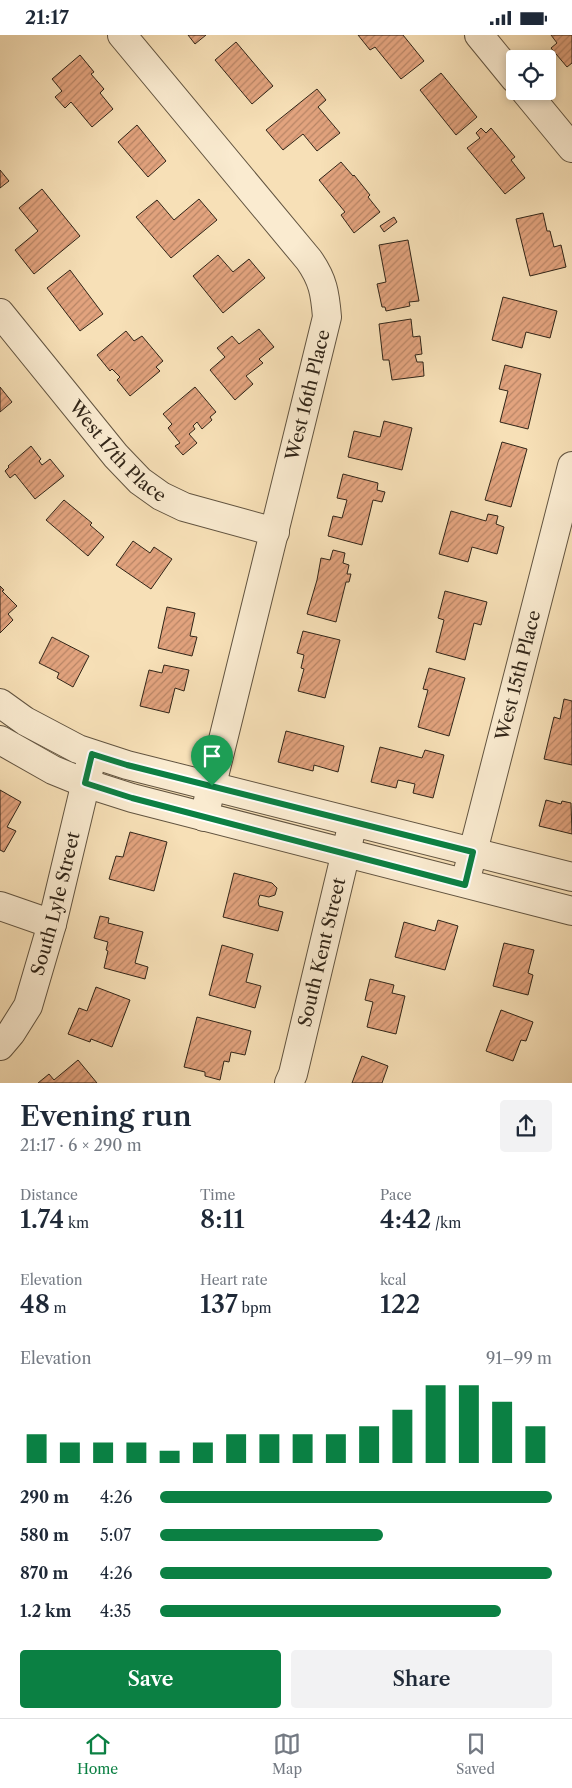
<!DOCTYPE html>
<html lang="en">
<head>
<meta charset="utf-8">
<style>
	body { margin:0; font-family:"Libre Caslon Text",serif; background:#f2f2f3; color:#1f2937; height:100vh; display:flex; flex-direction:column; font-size:19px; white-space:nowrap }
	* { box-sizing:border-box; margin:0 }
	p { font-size:16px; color:#747a83 }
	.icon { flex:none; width:28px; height:28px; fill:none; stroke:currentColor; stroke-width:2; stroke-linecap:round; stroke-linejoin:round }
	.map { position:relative; height:1048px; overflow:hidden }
	.sheet { display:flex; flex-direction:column; background:#fff; flex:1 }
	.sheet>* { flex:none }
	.buttons { position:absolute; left:506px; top:15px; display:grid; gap:10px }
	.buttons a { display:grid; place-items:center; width:50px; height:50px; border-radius:5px; background:#fff; box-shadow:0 2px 8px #0003; font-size:25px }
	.pin { position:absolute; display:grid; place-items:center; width:42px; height:42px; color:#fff; margin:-51px -21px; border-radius:50% 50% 50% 0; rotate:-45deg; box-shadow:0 0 5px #0007 }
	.pin .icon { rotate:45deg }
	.round { display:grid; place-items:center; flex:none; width:52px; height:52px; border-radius:5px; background:#f2f2f3 }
	.summary { display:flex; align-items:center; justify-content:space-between; height:85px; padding:0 20px }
	h1 { font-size:28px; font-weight:600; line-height:38px }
	.stats { display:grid; grid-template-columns:repeat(3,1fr); gap:8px; height:85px; padding:5px 20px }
	.stats div { display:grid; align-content:center }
	.stats b { font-size:25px; font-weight:600 }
	.stats small { font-size:14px; font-weight:400 }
	.stats p { font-size:14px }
	.chart { height:140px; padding:10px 20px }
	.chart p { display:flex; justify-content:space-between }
	.chart svg { width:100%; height:90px; margin-top:5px; stroke:#0b8043; stroke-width:6 }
	.primary-button { display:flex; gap:10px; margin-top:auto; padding:10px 20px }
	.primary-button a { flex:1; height:58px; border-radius:5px; background:#0b8043; color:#fff; font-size:20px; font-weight:600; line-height:58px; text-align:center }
	.primary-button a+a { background:#f2f2f3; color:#1f2937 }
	ul { padding:0 20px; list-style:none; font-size:16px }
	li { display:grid; grid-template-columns:80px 60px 1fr; align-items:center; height:38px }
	li i { height:12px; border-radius:6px; background:#0b8043 }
	.status { display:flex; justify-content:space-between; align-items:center; height:35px; padding:0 25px; background:#fff; direction:ltr }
	.status svg { height:14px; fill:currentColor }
	.tab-bar { display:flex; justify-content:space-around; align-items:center; height:70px; border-top:1px solid #e0e1e3; background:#fff; font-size:14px; color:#747a83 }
	.tab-bar a { display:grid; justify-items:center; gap:2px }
	.tab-bar .selected { color:#0b8043 }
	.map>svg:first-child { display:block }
	.building { fill:url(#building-hatch); stroke:#312518 }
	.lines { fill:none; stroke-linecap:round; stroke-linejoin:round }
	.minor-casing { stroke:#625440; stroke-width:30 }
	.minor { stroke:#faebd0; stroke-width:28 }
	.route-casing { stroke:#fff; stroke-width:10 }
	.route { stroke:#0b8043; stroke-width:6 }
	.labels { text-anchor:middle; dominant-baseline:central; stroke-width:4; stroke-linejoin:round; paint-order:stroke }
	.street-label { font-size:18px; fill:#312518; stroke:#faebd0 }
</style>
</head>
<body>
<div class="status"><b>21:17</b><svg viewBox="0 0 49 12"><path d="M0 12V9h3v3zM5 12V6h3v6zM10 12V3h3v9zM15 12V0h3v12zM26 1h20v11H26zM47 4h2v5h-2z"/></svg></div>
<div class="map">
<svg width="572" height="1048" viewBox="0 0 572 1048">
	<defs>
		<pattern id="building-hatch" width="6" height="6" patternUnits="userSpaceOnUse" patternTransform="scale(1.25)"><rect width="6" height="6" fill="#e2a37e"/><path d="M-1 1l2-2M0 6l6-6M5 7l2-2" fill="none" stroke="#b88566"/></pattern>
	</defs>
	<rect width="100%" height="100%" fill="#f7e0b7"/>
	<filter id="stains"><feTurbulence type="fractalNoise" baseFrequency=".004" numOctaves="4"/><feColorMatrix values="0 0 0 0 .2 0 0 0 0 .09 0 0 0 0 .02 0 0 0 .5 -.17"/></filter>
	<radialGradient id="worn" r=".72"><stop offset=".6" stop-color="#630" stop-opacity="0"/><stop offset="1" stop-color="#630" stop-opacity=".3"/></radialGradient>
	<!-- building -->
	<g class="building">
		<polygon points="188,0 206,0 195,9"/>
		<polygon points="358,0 403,0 424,26 401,44 375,12 370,15"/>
		<polygon points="551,0 572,0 572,28 567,32 551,13 557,8"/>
		<polygon points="236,7 273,51 252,69 215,25"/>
		<polygon points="80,20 94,37 91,39 104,54 100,58 113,74 92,92 71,67 65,73 55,62 62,56 52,44"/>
		<polygon points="441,38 477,82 456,100 420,55"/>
		<polygon points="317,54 326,65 318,72 340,98 317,116 303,99 283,115 266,95"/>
		<polygon points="137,90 166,126 148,142 118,107"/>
		<polygon points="481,93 486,98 491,93 515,122 511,125 525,143 505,159 467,113 480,103 476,98"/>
		<polygon points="341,127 353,141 354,140 370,160 368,162 380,177 354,198 341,180 345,177 319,145"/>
		<polygon points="0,135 9,146 0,153"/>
		<polygon points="42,154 80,201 34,239 15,215 38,196 19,173"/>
		<polygon points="199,164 217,185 171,223 136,182 157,165 174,185"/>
		<polygon points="543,178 547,196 550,196 554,212 561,210 566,232 530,241 516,184"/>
		<polygon points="394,182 397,187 384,197 380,191"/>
		<polygon points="408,205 419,266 409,267 410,271 386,276 385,272 382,272 377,249 386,247 379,210"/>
		<polygon points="218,220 233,237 249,224 265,243 223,278 193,241"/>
		<polygon points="70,235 103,279 80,296 47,253"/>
		<polygon points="503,262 557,276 550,303 526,297 522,313 492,305"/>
		<polygon points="411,284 413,302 420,301 422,319 415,320 417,327 423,327 424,341 392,345 389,325 383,325 379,289"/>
		<polygon points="259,294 274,312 259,324 263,328 246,341 253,349 235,365 210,335 225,322 217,313 232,301 239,309"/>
		<polygon points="126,296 134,306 142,301 163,326 156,332 160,336 130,361 117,345 120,342 112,334 110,336 97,320"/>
		<polygon points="505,330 541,339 528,394 500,387 508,356 499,354"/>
		<polygon points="0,352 12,367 0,377"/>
		<polygon points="195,352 216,377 210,382 212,385 202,394 197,387 193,391 195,394 189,399 197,408 183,420 175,411 180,408 168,393 172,389 163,379"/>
		<polygon points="384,386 412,393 402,435 348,422 354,396 380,402"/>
		<polygon points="502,407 527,414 511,472 485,465"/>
		<polygon points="31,411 41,424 39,426 42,430 50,424 64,441 35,464 15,439 10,443 5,436 9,432 8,431"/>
		<polygon points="343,439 378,448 377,455 385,457 382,467 373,465 362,510 328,501 333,481 342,483 347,465 337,463"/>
		<polygon points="64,465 92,488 90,490 104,502 88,521 46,485"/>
		<polygon points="451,476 486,486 488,479 498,481 496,489 504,492 497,519 472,512 468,527 439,519"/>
		<polygon points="133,506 150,518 154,512 172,524 151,554 116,530"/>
		<polygon points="333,515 345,518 343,528 349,530 347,539 351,539 349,547 346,547 336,587 307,579 317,545 321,523 330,525"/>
		<polygon points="0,551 4,555 2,556 17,571 8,579 13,585 0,598"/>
		<polygon points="445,556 487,567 481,590 474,588 465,625 436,617 444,585 438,583"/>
		<polygon points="167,572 195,578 190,601 197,602 192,621 158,613"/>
		<polygon points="303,596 340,605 325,663 298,656 304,634 301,633 304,620 297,618"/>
		<polygon points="52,602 89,621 73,652 57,643 59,638 39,628"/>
		<polygon points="164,630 189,635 184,656 175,653 169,678 140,671 149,635 162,638"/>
		<polygon points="429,633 465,643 449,701 418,692 428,655 423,654"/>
		<polygon points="564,664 572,666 572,730 544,724 554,682 560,684"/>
		<polygon points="286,696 344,711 338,737 314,730 313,736 278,727"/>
		<polygon points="380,712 422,723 425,715 444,720 433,763 413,758 415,749 398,745 396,753 371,747"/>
		<polygon points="0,755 21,767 7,792 16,796 4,817 0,815"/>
		<polygon points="546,765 561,769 562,766 571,768 572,799 539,791"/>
		<polygon points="130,797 167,807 154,856 109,844 116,821 123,822"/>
		<polygon points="234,838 272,848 277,853 275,860 269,862 260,860 258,866 259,871 283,877 278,896 223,882"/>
		<polygon points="100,881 109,883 108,888 143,897 135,928 148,932 145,944 104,933 108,916 106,915 108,907 94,903"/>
		<polygon points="438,885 458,891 445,935 395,922 404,887 435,896"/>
		<polygon points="504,908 534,915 528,938 533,940 528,960 493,951"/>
		<polygon points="222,910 253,919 246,947 261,951 255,973 209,960"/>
		<polygon points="370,944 394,950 392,958 405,961 396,999 367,992 373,967 365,965"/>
		<polygon points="96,952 130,965 112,1012 91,1004 90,1007 68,999 79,973 87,976"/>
		<polygon points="501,975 533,987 526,1006 521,1005 513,1026 486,1016"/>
		<polygon points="197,982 251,996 245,1020 231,1017 229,1027 224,1026 220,1045 205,1041 205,1037 184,1032"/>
		<polygon points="362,1021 388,1031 382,1048 352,1048"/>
		<polygon points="78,1025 97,1048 38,1048 49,1039 54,1045"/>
	</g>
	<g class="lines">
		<!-- minor casing -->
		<g class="minor-casing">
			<g id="minor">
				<path d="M122 0 309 225C323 245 325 258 327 282L204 782"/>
				<polyline points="479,0 515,44"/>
				<polyline points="525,56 572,113"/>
				<path id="s1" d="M0 278 116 421 140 446 161 461 184 472 275 497"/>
				<polyline points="0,668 25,686 78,714 127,730 572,842"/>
				<polyline points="0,705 53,735 85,748 132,763 572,876"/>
				<path id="s2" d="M468 836 572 431"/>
				<polyline points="0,871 52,889"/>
				<path id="s3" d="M0 1011 11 998 28 971 52 889 90 730"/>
				<path id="s4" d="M289 1048 293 1039 350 800"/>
			</g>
		</g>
		<!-- minor -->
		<use href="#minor" class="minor"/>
	</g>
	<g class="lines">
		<!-- route casing -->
		<g class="route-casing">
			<polygon id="route" points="92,719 127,730 473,817 465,850 132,763 85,748"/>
		</g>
		<!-- route -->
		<use href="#route" class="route"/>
	</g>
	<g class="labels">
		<!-- street labels -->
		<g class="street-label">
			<text transform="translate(308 360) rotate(-76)">West 16th Place</text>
			<text stroke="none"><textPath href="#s1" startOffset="182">West 17th Place</textPath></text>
			<text stroke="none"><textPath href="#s2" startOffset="202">West 15th Place</textPath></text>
			<text stroke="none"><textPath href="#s3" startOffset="155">South Lyle Street</textPath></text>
			<text stroke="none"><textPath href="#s4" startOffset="135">South Kent Street</textPath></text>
		</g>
	</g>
	<rect width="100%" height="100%" filter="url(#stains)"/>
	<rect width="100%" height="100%" fill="url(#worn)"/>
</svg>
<div class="buttons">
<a><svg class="icon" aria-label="locate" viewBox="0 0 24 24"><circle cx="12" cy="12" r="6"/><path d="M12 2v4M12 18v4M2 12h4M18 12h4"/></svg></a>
</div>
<div class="pin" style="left:212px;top:751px;background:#1e9e55"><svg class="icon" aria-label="arrive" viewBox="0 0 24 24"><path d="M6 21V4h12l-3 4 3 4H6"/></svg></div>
</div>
<section class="sheet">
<div class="summary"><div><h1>Evening run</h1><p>21:17 · 6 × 290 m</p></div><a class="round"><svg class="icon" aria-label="share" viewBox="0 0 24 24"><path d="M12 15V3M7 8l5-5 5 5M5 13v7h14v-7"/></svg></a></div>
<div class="stats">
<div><p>Distance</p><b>1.74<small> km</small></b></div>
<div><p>Time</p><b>8:11</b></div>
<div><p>Pace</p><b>4:42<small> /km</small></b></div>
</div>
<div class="stats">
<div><p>Elevation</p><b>48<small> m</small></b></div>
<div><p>Heart rate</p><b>137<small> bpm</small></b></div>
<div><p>kcal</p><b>122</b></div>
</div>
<div class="chart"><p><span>Elevation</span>91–99 m</p>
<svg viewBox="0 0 160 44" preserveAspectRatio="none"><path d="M5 44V30M15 44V34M25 44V34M35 44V34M45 44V38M55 44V34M65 44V30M75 44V30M85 44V30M95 44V30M105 44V26M115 44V18M125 44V6M135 44V6M145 44V14M155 44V26"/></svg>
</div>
<ul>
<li><b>290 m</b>4:26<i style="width:100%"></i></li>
<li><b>580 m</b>5:07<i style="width:57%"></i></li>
<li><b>870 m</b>4:26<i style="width:100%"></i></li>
<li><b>1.2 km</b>4:35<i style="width:87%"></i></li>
</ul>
<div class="primary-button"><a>Save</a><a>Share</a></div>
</section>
<nav class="tab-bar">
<a class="selected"><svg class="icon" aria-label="home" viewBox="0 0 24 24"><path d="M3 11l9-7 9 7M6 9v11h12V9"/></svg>Home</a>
<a><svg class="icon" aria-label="map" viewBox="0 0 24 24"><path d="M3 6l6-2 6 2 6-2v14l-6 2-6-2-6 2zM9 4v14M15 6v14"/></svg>Map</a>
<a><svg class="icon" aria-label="saved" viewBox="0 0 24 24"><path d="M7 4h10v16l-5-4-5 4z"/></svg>Saved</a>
</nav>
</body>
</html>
